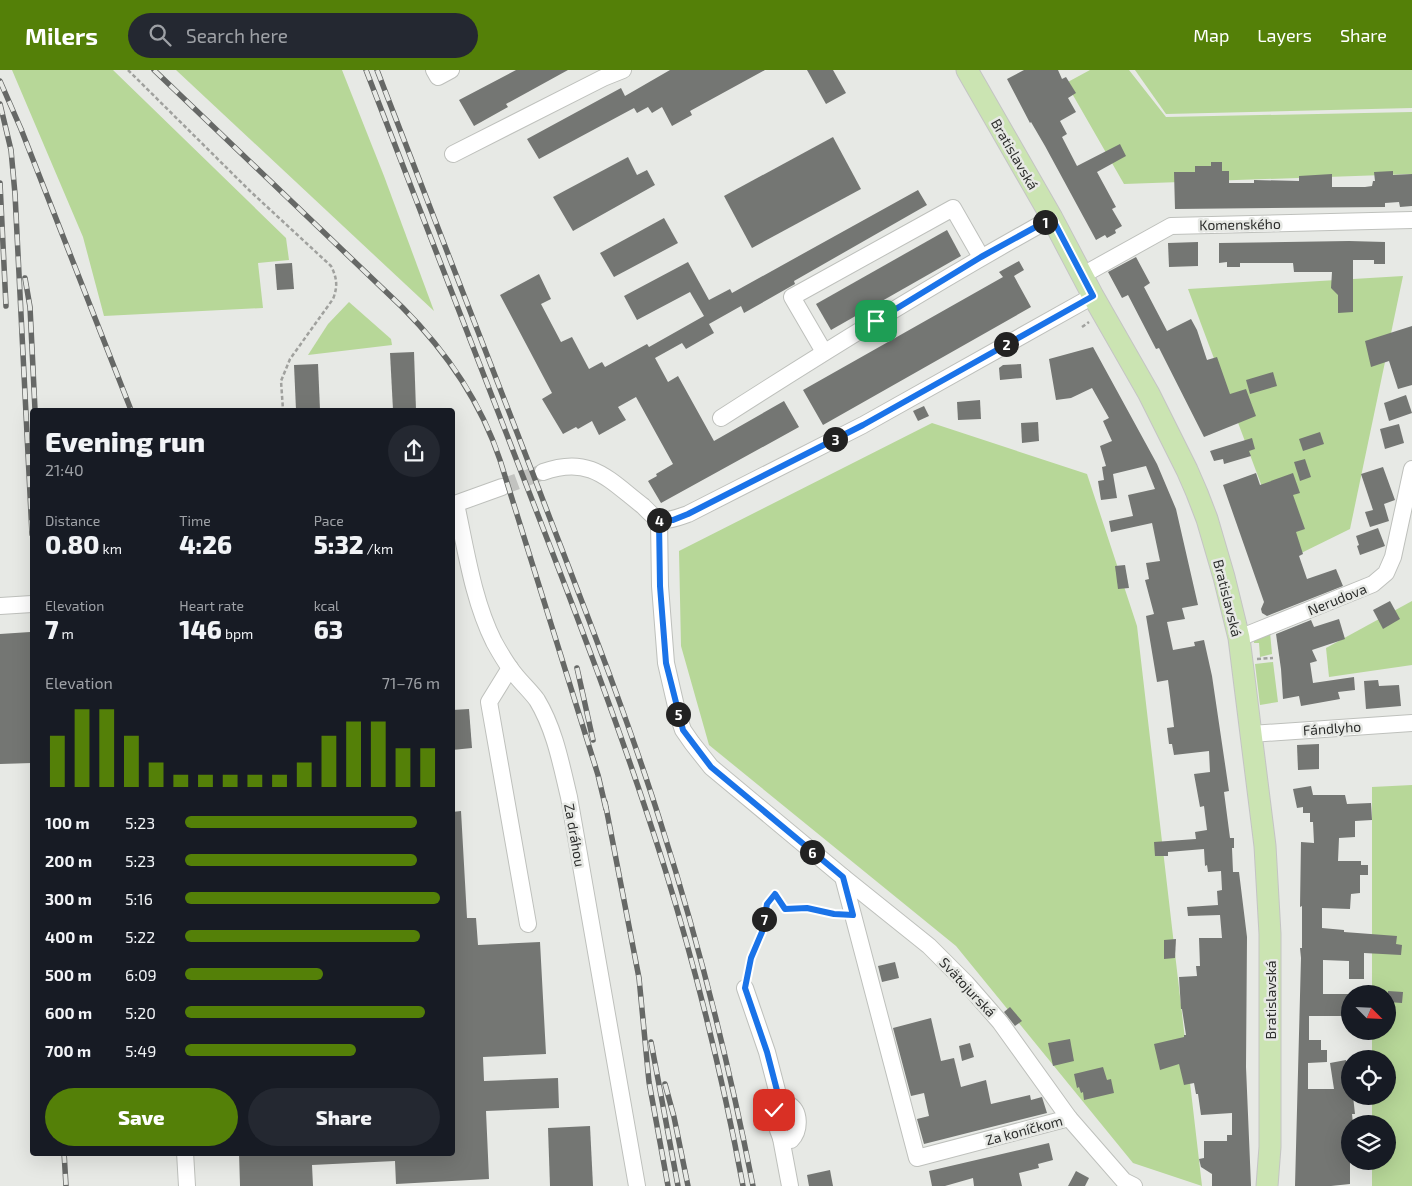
<!DOCTYPE html>
<html lang="en">
<head>
<meta charset="utf-8">
<style>
	body { margin:0; font-family:"Exo 2",sans-serif; background:#242831; color:#f1f3f6; height:100vh; display:flex; flex-direction:column; font-size:19px; white-space:nowrap }
	* { box-sizing:border-box; margin:0 }
	p { font-size:16px; color:#9ea1a6 }
	.icon { flex:none; width:28px; height:28px; fill:none; stroke:currentColor; stroke-width:2; stroke-linecap:round; stroke-linejoin:round }
	.map { position:relative; flex:1; overflow:hidden }
	.panel { position:absolute; left:30px; top:338px; width:425px; height:748px; display:flex; flex-direction:column; background:#171b24; border-radius:5px; box-shadow:0 5px 20px #0002 }
	.panel>* { flex:none }
	.needle { width:32px; rotate:114deg }
	.buttons { position:absolute; left:1341px; top:915px; display:grid; gap:10px }
	.buttons a { display:grid; place-items:center; width:55px; height:55px; border-radius:50%; background:#171b24; box-shadow:0 5px 20px #0002; font-size:25px }
	.pin { position:absolute; display:grid; place-items:center; width:42px; height:42px; color:#fff; margin:-21px; border-radius:10px; box-shadow:0 2px 8px #0006 }
	.km { position:absolute; width:25px; height:25px; margin:-12px; border-radius:50%; background:#222; color:#fff; font-size:14px; line-height:25px; text-align:center }
	.round { display:grid; place-items:center; flex:none; width:52px; height:52px; border-radius:26px; background:#242831 }
	.summary { display:flex; align-items:center; justify-content:space-between; height:85px; padding:0 15px }
	h1 { font-size:28px; font-weight:800; line-height:38px }
	.figures { display:grid; grid-template-columns:repeat(3,1fr); gap:8px; height:85px; padding:5px 15px }
	.figures div { display:grid; align-content:center }
	.figures b { font-size:25px; font-weight:800 }
	.figures small { font-size:14px; font-weight:400 }
	.figures p { font-size:14px }
	.chart { height:140px; padding:10px 15px }
	.chart p { display:flex; justify-content:space-between }
	.chart svg { width:100%; height:90px; margin-top:5px; stroke:#548008; stroke-width:6 }
	.primary-button { display:flex; gap:10px; margin-top:auto; padding:10px 15px }
	.primary-button a { flex:1; height:58px; border-radius:30px; background:#548008; color:#fff; font-size:20px; font-weight:800; line-height:58px; text-align:center }
	.primary-button a+a { background:#242831; color:#f1f3f6 }
	ul { padding:0 15px; list-style:none; font-size:16px }
	li { display:grid; grid-template-columns:80px 60px 1fr; align-items:center; height:38px }
	li i { height:12px; border-radius:6px; background:#548008 }
	header { display:flex; align-items:center; gap:30px; box-sizing:border-box; height:70px; padding:0 25px; background:#548008; color:#fff }
	header strong { font-size:24px }
	nav { display:flex; gap:28px; margin-inline-start:auto; font-size:18px }
	.search { width:350px; height:45px; background:#242831; display:flex; align-items:center; gap:12px; box-sizing:border-box; padding:0 18px; border-radius:28px; color:#9ea1a6; font-size:19px }
	.map>svg:first-child { display:block }
	.green { fill:#b7d798 }
	.building { fill:#747673 }
	.lines { fill:none; stroke-linecap:round; stroke-linejoin:round }
	.minor-tunnel { stroke:#c2c3c0; stroke-width:16; stroke-dasharray:16 8; stroke-linecap:butt }
	.minor-casing { stroke:#bec0bc; stroke-width:18 }
	.major-casing { stroke:#c4c4c4; stroke-width:23 }
	.path { stroke:#a0a19e; stroke-width:2.5; stroke-dasharray:4 2.5; stroke-linecap:butt }
	.minor { stroke:#fff; stroke-width:16 }
	.major { stroke:#cbe4b2; stroke-width:21 }
	.rail-casing { stroke:#666866; stroke-width:5.5 }
	.rail { stroke:#e7e9e5; stroke-width:4; stroke-dasharray:11; stroke-linecap:butt }
	.route-casing { stroke:#fff; stroke-width:10 }
	.route { stroke:#1a73e8; stroke-width:6 }
	.labels { text-anchor:middle; dominant-baseline:central; stroke-width:5; stroke-linejoin:round; paint-order:stroke }
	.street-label { font-size:14px; fill:#2c2d2c; stroke:#e7e9e5 }
</style>
</head>
<body>
<header>
<strong>Milers</strong>
<div class="search"><svg class="icon" aria-label="search" viewBox="0 0 24 24"><circle cx="10" cy="10" r="6"/><path d="M15 15l6 6"/></svg>Search here</div>
<nav><a>Map</a><a>Layers</a><a>Share</a></nav>
</header>
<div class="map">
<svg width="1412" height="1116" viewBox="0 0 1412 1116">
	<rect width="100%" height="100%" fill="#e7e9e5"/>
	<!-- green -->
	<g class="green">
		<polygon points="12,0 113,0 286,168 289,190 258,193 263,238 104,246 83,167"/>
		<polygon points="176,0 342,0 384,106 434,241"/>
		<polygon points="1090,0 1129,0 1166,47 1412,42 1412,104 1124,114 1066,13"/>
		<polygon points="1135,0 1412,0 1412,38 1166,44"/>
		<polygon points="1403,206 1350,459 1289,489 1188,219"/>
		<polygon points="349,232 391,269 392,275 308,285 328,254"/>
		<polygon points="932,353 1087,404 1137,556 1202,1116 1133,1093 956,876 709,675 681,576 679,481"/>
		<polygon points="1412,531 1412,595 1329,607 1326,578"/>
		<polygon points="1270,562 1272,584 1260,587 1259,573 1254,573 1254,570"/>
		<polygon points="1273,592 1278,632 1260,635 1255,594"/>
		<polygon points="1412,715 1412,1116 1372,1116 1372,1091 1388,1091 1388,1054 1372,1054 1372,1026 1388,1026 1388,989 1372,989 1372,961 1388,961 1388,924 1372,924 1372,717"/>
	</g>
	<!-- building -->
	<g class="building">
		<polygon points="516,0 568,0 506,34 508,37 474,56 459,30"/>
		<polygon points="670,0 765,0 690,41 692,45 672,56 662,37 652,43 648,37 637,43 634,38 539,89 527,69 621,18 625,26"/>
		<polygon points="807,0 833,0 846,23 826,34"/>
		<polygon points="1024,0 1058,0 1062,9 1066,7 1076,23 1068,28 1076,42 1060,51 1067,64 1062,67 1077,96 1120,74 1126,86 1097,102 1116,137 1112,139 1122,156 1115,160 1116,163 1107,168 1105,165 1096,170 1045,76 1031,52 1030,53 1007,9"/>
		<polygon points="833,67 861,119 752,178 724,126"/>
		<polygon points="628,87 637,105 647,100 655,115 573,161 553,127"/>
		<polygon points="1211,92 1222,92 1222,101 1229,101 1229,113 1254,113 1254,110 1299,111 1299,106 1332,104 1332,117 1365,117 1372,116 1373,111 1375,111 1374,102 1393,101 1393,105 1412,104 1412,136 1400,137 1399,132 1385,133 1385,137 1175,139 1174,102 1195,102 1195,96 1211,96"/>
		<polygon points="918,120 927,135 794,211 795,214 744,243 741,236 709,254 714,263 686,279 682,273 655,288 668,312 678,306 714,371 784,331 799,357 661,433 648,411 657,406 656,404 673,394 636,327 618,337 626,350 599,365 592,351 578,359 576,357 563,364 542,329 552,323 500,225 539,204 551,229 541,234 561,272 572,267 589,299 602,292 605,297 647,274 649,277 704,246 690,222 637,250 624,226 688,192 709,230 730,219 732,223"/>
		<polygon points="664,148 678,173 614,207 600,183"/>
		<polygon points="947,160 961,186 831,260 816,234"/>
		<polygon points="1349,171 1385,172 1385,194 1374,194 1374,190 1353,190 1353,242 1338,243 1338,225 1331,218 1332,202 1294,202 1293,193 1240,193 1240,197 1227,197 1227,192 1219,193 1219,173"/>
		<polygon points="1198,172 1198,196 1169,197 1168,173"/>
		<polygon points="1136,187 1150,213 1144,217 1167,261 1191,249 1197,260 1207,290 1217,287 1230,324 1246,319 1256,346 1204,367 1159,278 1156,279 1128,225 1122,228 1108,202"/>
		<polygon points="1019,191 1024,200 1014,206 1031,237 823,355 803,320 1003,207 999,202"/>
		<polygon points="292,193 294,219 277,220 275,194"/>
		<polygon points="1412,256 1412,315 1398,319 1389,291 1371,297 1365,271"/>
		<polygon points="1093,277 1157,394 1176,439 1198,535 1182,538 1185,549 1167,552 1173,580 1195,576 1194,572 1204,570 1212,606 1229,721 1224,722 1230,768 1234,768 1234,778 1232,778 1233,802 1239,802 1247,867 1246,997 1251,1116 1212,1116 1212,1104 1201,1097 1199,1089 1204,1088 1204,1071 1227,1071 1227,1065 1232,1065 1232,1043 1201,1045 1198,1024 1196,1024 1194,1013 1184,1015 1179,994 1160,1000 1154,974 1184,967 1184,965 1186,965 1182,939 1181,939 1179,907 1197,906 1196,896 1200,896 1199,868 1222,868 1220,845 1188,846 1187,837 1218,835 1217,821 1222,820 1221,801 1208,802 1207,795 1205,796 1204,779 1168,782 1168,786 1155,786 1154,772 1196,769 1195,762 1207,760 1204,736 1200,737 1194,704 1210,702 1209,681 1174,685 1172,674 1169,674 1167,658 1174,657 1168,610 1157,612 1146,546 1154,544 1145,510 1149,509 1146,493 1160,491 1152,453 1111,462 1109,451 1133,446 1128,425 1155,419 1146,396 1113,404 1117,428 1101,430 1098,411 1104,410 1102,397 1106,396 1100,376 1112,371 1103,351 1109,348 1092,318 1071,328 1056,330 1049,289"/>
		<polygon points="414,282 416,340 393,340 390,283"/>
		<polygon points="318,294 320,340 296,340 294,295"/>
		<polygon points="1021,294 1022,308 1000,310 999,298 1003,295"/>
		<polygon points="1273,302 1277,316 1250,324 1246,310"/>
		<polygon points="1406,325 1412,343 1389,351 1384,333"/>
		<polygon points="980,330 981,349 958,350 957,332"/>
		<polygon points="924,336 929,346 918,351 913,341"/>
		<polygon points="1038,352 1039,371 1022,373 1021,353"/>
		<polygon points="1399,354 1404,373 1385,379 1380,359"/>
		<polygon points="1320,362 1324,374 1303,381 1299,369"/>
		<polygon points="1252,368 1255,379 1249,381 1251,386 1224,394 1223,389 1214,391 1210,381"/>
		<polygon points="1305,389 1311,407 1300,411 1294,392"/>
		<polygon points="1383,397 1395,430 1384,434 1389,451 1370,457 1365,442 1373,440 1361,404"/>
		<polygon points="1256,403 1260,415 1293,403 1300,423 1293,425 1305,459 1296,462 1303,484 1299,486 1307,509 1336,499 1343,516 1267,546 1262,543 1261,539 1264,532 1223,415"/>
		<polygon points="1378,458 1385,476 1360,485 1357,476 1359,475 1356,466"/>
		<polygon points="1125,495 1129,518 1118,519 1115,496"/>
		<polygon points="1390,531 1400,549 1383,559 1373,540"/>
		<polygon points="1339,549 1345,569 1312,580 1317,591 1310,593 1313,613 1354,607 1355,620 1338,622 1340,629 1301,636 1299,626 1283,629 1281,599 1276,564 1311,550 1314,557"/>
		<polygon points="30,562 32,601 32,693 0,694 0,564"/>
		<polygon points="1378,610 1379,616 1399,615 1401,636 1366,639 1364,611"/>
		<polygon points="469,639 472,678 452,680 452,640"/>
		<polygon points="1319,674 1319,699 1298,700 1297,675"/>
		<polygon points="1311,716 1313,725 1345,725 1347,734 1371,733 1372,750 1355,751 1355,767 1339,768 1338,791 1361,791 1361,795 1368,795 1368,805 1360,805 1360,823 1351,824 1350,839 1322,838 1322,858 1344,860 1344,862 1397,866 1396,874 1402,875 1401,885 1364,883 1364,909 1349,909 1349,891 1323,890 1323,924 1350,924 1350,935 1346,935 1347,946 1309,946 1309,970 1321,970 1321,980 1327,980 1327,992 1308,993 1308,1019 1334,1019 1330,993 1346,990 1350,1015 1350,1026 1353,1026 1355,1044 1352,1044 1353,1054 1350,1054 1350,1114 1331,1116 1295,1116 1301,888 1300,878 1302,878 1302,836 1300,837 1301,772 1314,773 1313,752 1310,752 1310,743 1303,743 1303,737 1297,738 1293,719"/>
		<polygon points="461,741 467,848 476,848 478,875 540,872 546,984 483,987 484,1011 558,1008 559,1038 486,1041 489,1109 396,1114 395,1091 312,1095 313,1116 240,1116 239,1082 452,1082 452,742"/>
		<polygon points="1176,869 1175,888 1164,889 1164,870"/>
		<polygon points="895,892 899,908 882,912 878,896"/>
		<polygon points="1388,921 1403,922 1402,933 1388,932"/>
		<polygon points="1010,937 1022,951 1015,956 1004,942"/>
		<polygon points="931,948 941,991 954,988 961,1017 986,1010 991,1034 1030,1025 1031,1030 1042,1027 1047,1043 924,1074 917,1049 929,1046 924,1023 911,1026 893,958"/>
		<polygon points="1070,969 1074,991 1053,996 1048,973"/>
		<polygon points="970,973 974,987 962,991 959,976"/>
		<polygon points="1103,997 1107,1010 1111,1009 1114,1023 1084,1030 1083,1022 1081,1023 1079,1017 1077,1018 1074,1004"/>
		<polygon points="590,1056 593,1116 550,1116 548,1058"/>
		<polygon points="1049,1073 1053,1090 1038,1094 1039,1098 1019,1103 1022,1116 974,1116 973,1108 945,1116 932,1116 929,1101"/>
		<polygon points="830,1100 833,1116 809,1116 807,1105"/>
		<polygon points="1076,1101 1089,1108 1085,1116 1068,1116"/>
	</g>
	<g class="lines">
		<!-- minor-tunnel -->
		<polyline class="minor-tunnel" points="502,417 543,402"/>
		<!-- minor casing -->
		<g class="minor-casing">
			<g id="minor">
				<polyline points="434,0 438,7 451,0"/>
				<polyline points="453,84 603,8 623,0"/>
				<polyline points="1081,206 1171,156 1412,150"/>
				<polyline points="824,282 792,227 953,138 981,187"/>
				<path d="M721 348C830 278 939 210 1052 148"/>
				<path d="M543 402C590 385 608 409 643 436 648 441 655 449 661 450 671 451 679 447 688 444L863 355 1093 226"/>
				<path d="M456 434C466 480 473 530 494 572 499 581 504 590 510 598 518 610 529 619 537 630 555 660 561 694 569 727L637 1116"/>
				<polyline points="452,435 502,417"/>
				<polyline points="659,450 660,516 666,593 678,645 683,660 692,673 711,697 843,807 929,876 966,913 1000,952 1069,1048 1124,1111 1134,1116"/>
				<polyline points="0,536 32,534"/>
				<polyline points="1239,568 1373,514 1386,503 1393,487 1412,399"/>
				<polyline points="510,598 489,632 528,854"/>
				<polyline points="1251,664 1412,653"/>
				<polyline points="843,807 917,1088 1069,1048"/>
				<path d="M745 918 767 982 780 1032C783 1033 786 1033 788 1034 801 1041 800 1061 791 1070L781 1068 778 1060 774 1040 780 1032"/>
				<polyline points="781,1068 790,1116"/>
				<polyline points="185,1082 187,1116"/>
			</g>
		</g>
		<!-- major casing -->
		<g class="major-casing">
			<polyline id="major" points="967,0 1052,148 1093,226 1149,324 1187,400 1197,423 1207,449 1224,507 1239,568 1265,776 1270,864 1270,1077 1267,1116"/>
		</g>
		<!-- path -->
		<g class="path">
			<path d="M128 0 250 121 331 196C337 208 338 216 333 229L290 289 281 311 283 340"/>
			<polyline points="1082,257 1089,252"/>
			<polyline points="1257,589 1273,588"/>
			<polyline points="749,904 751,888 762,862 767,834 775,824 785,839 807,838 839,844"/>
		</g>
		<!-- minor -->
		<use href="#minor" class="minor"/>
		<!-- major -->
		<use href="#major" class="major"/>
		<!-- rail casing -->
		<g class="rail-casing">
			<g id="rail">
				<path d="M154 0 402 237C446 281 480 330 500 390L598 705 606 739"/>
				<path d="M366 0C418 135 470 269 522 404 573 535 623 665 665 799 697 903 723 1009 743 1116"/>
				<path d="M377 0C429 135 481 269 533 404 577 520 624 636 661 754 699 873 729 994 753 1116"/>
				<polyline points="0,11 21,59 131,340"/>
				<polyline points="0,34 11,80 15,124 32,464"/>
				<polyline points="0,113 6,236"/>
				<polyline points="25,208 30,237 35,340"/>
				<polyline points="577,598 593,670"/>
				<polyline points="605,732 639,908 649,1012 668,1116"/>
				<polyline points="651,972 678,1116"/>
				<polyline points="665,1014 674,1047 688,1116"/>
				<polyline points="64,1082 66,1116"/>
			</g>
		</g>
		<!-- rail -->
		<use href="#rail" class="rail"/>
	</g>
	<g class="lines">
		<!-- route casing -->
		<g class="route-casing">
			<polyline id="route" points="774,1040 780,1032 767,982 745,918 751,888 762,862 767,834 775,824 785,839 807,838 834,844 853,845 843,807 711,697 683,660 666,593 660,516 659,450 673,450 688,444 863,355 1093,226 1052,148 981,187 876,251"/>
		</g>
		<!-- route -->
		<use href="#route" class="route"/>
	</g>
	<g class="labels">
		<!-- street labels -->
		<g class="street-label">
			<text transform="translate(1015 84) rotate(60)">Bratislavská</text>
			<text transform="translate(1240 154) rotate(-1)">Komenského</text>
			<text transform="translate(1228 528) rotate(76)">Bratislavská</text>
			<text transform="translate(1337 529) rotate(-22)">Nerudova</text>
			<text transform="translate(1332 658) rotate(-4)">Fándlyho</text>
			<text transform="translate(575 765) rotate(80)">Za dráhou</text>
			<text transform="translate(968 917) rotate(47)">Svätojurská</text>
			<text transform="translate(1270 930) rotate(-90)">Bratislavská</text>
			<text transform="translate(1024 1060) rotate(-15)">Za koníčkom</text>
		</g>
	</g>
</svg>
<div class="buttons">
<a><svg class="needle" viewBox="-14 -14 28 28"><path d="M0-13l5 13h-10z" fill="#e53935"/><path d="M0 13l5-13h-10z" fill="#9ea1a6"/></svg></a>
<a><svg class="icon" aria-label="locate" viewBox="0 0 24 24"><circle cx="12" cy="12" r="6"/><path d="M12 2v4M12 18v4M2 12h4M18 12h4"/></svg></a>
<a><svg class="icon" aria-label="layers" viewBox="0 0 24 24"><path d="M12 4l9 5-9 5-9-5zM3 14l9 5 9-5"/></svg></a>
</div>
<div class="pin" style="left:876px;top:251px;background:#1e9e55"><svg class="icon" aria-label="arrive" viewBox="0 0 24 24"><path d="M6 21V4h12l-3 4 3 4H6"/></svg></div>
<div class="pin" style="left:774px;top:1040px;background:#d93025"><svg class="icon" aria-label="check" viewBox="0 0 24 24"><path d="M5 12l5 5 9-10"/></svg></div>
<b class="km" style="left:1045px;top:152px">1</b>
<b class="km" style="left:1006px;top:274px">2</b>
<b class="km" style="left:835px;top:369px">3</b>
<b class="km" style="left:659px;top:450px">4</b>
<b class="km" style="left:678px;top:644px">5</b>
<b class="km" style="left:812px;top:782px">6</b>
<b class="km" style="left:764px;top:849px">7</b>
<section class="panel">
<div class="summary"><div><h1>Evening run</h1><p>21:40</p></div><a class="round"><svg class="icon" aria-label="share" viewBox="0 0 24 24"><path d="M12 15V3M7 8l5-5 5 5M5 13v7h14v-7"/></svg></a></div>
<div class="figures">
<div><p>Distance</p><b>0.80<small> km</small></b></div>
<div><p>Time</p><b>4:26</b></div>
<div><p>Pace</p><b>5:32<small> /km</small></b></div>
</div>
<div class="figures">
<div><p>Elevation</p><b>7<small> m</small></b></div>
<div><p>Heart rate</p><b>146<small> bpm</small></b></div>
<div><p>kcal</p><b>63</b></div>
</div>
<div class="chart"><p><span>Elevation</span>71–76 m</p>
<svg viewBox="0 0 160 44" preserveAspectRatio="none"><path d="M5 44V19M15 44V6M25 44V6M35 44V19M45 44V32M55 44V38M65 44V38M75 44V38M85 44V38M95 44V38M105 44V32M115 44V19M125 44V12M135 44V12M145 44V25M155 44V25"/></svg>
</div>
<ul>
<li><b>100 m</b>5:23<i style="width:91%"></i></li>
<li><b>200 m</b>5:23<i style="width:91%"></i></li>
<li><b>300 m</b>5:16<i style="width:100%"></i></li>
<li><b>400 m</b>5:22<i style="width:92%"></i></li>
<li><b>500 m</b>6:09<i style="width:54%"></i></li>
<li><b>600 m</b>5:20<i style="width:94%"></i></li>
<li><b>700 m</b>5:49<i style="width:67%"></i></li>
</ul>
<div class="primary-button"><a>Save</a><a>Share</a></div>
</section>
</div>
</body>
</html>
